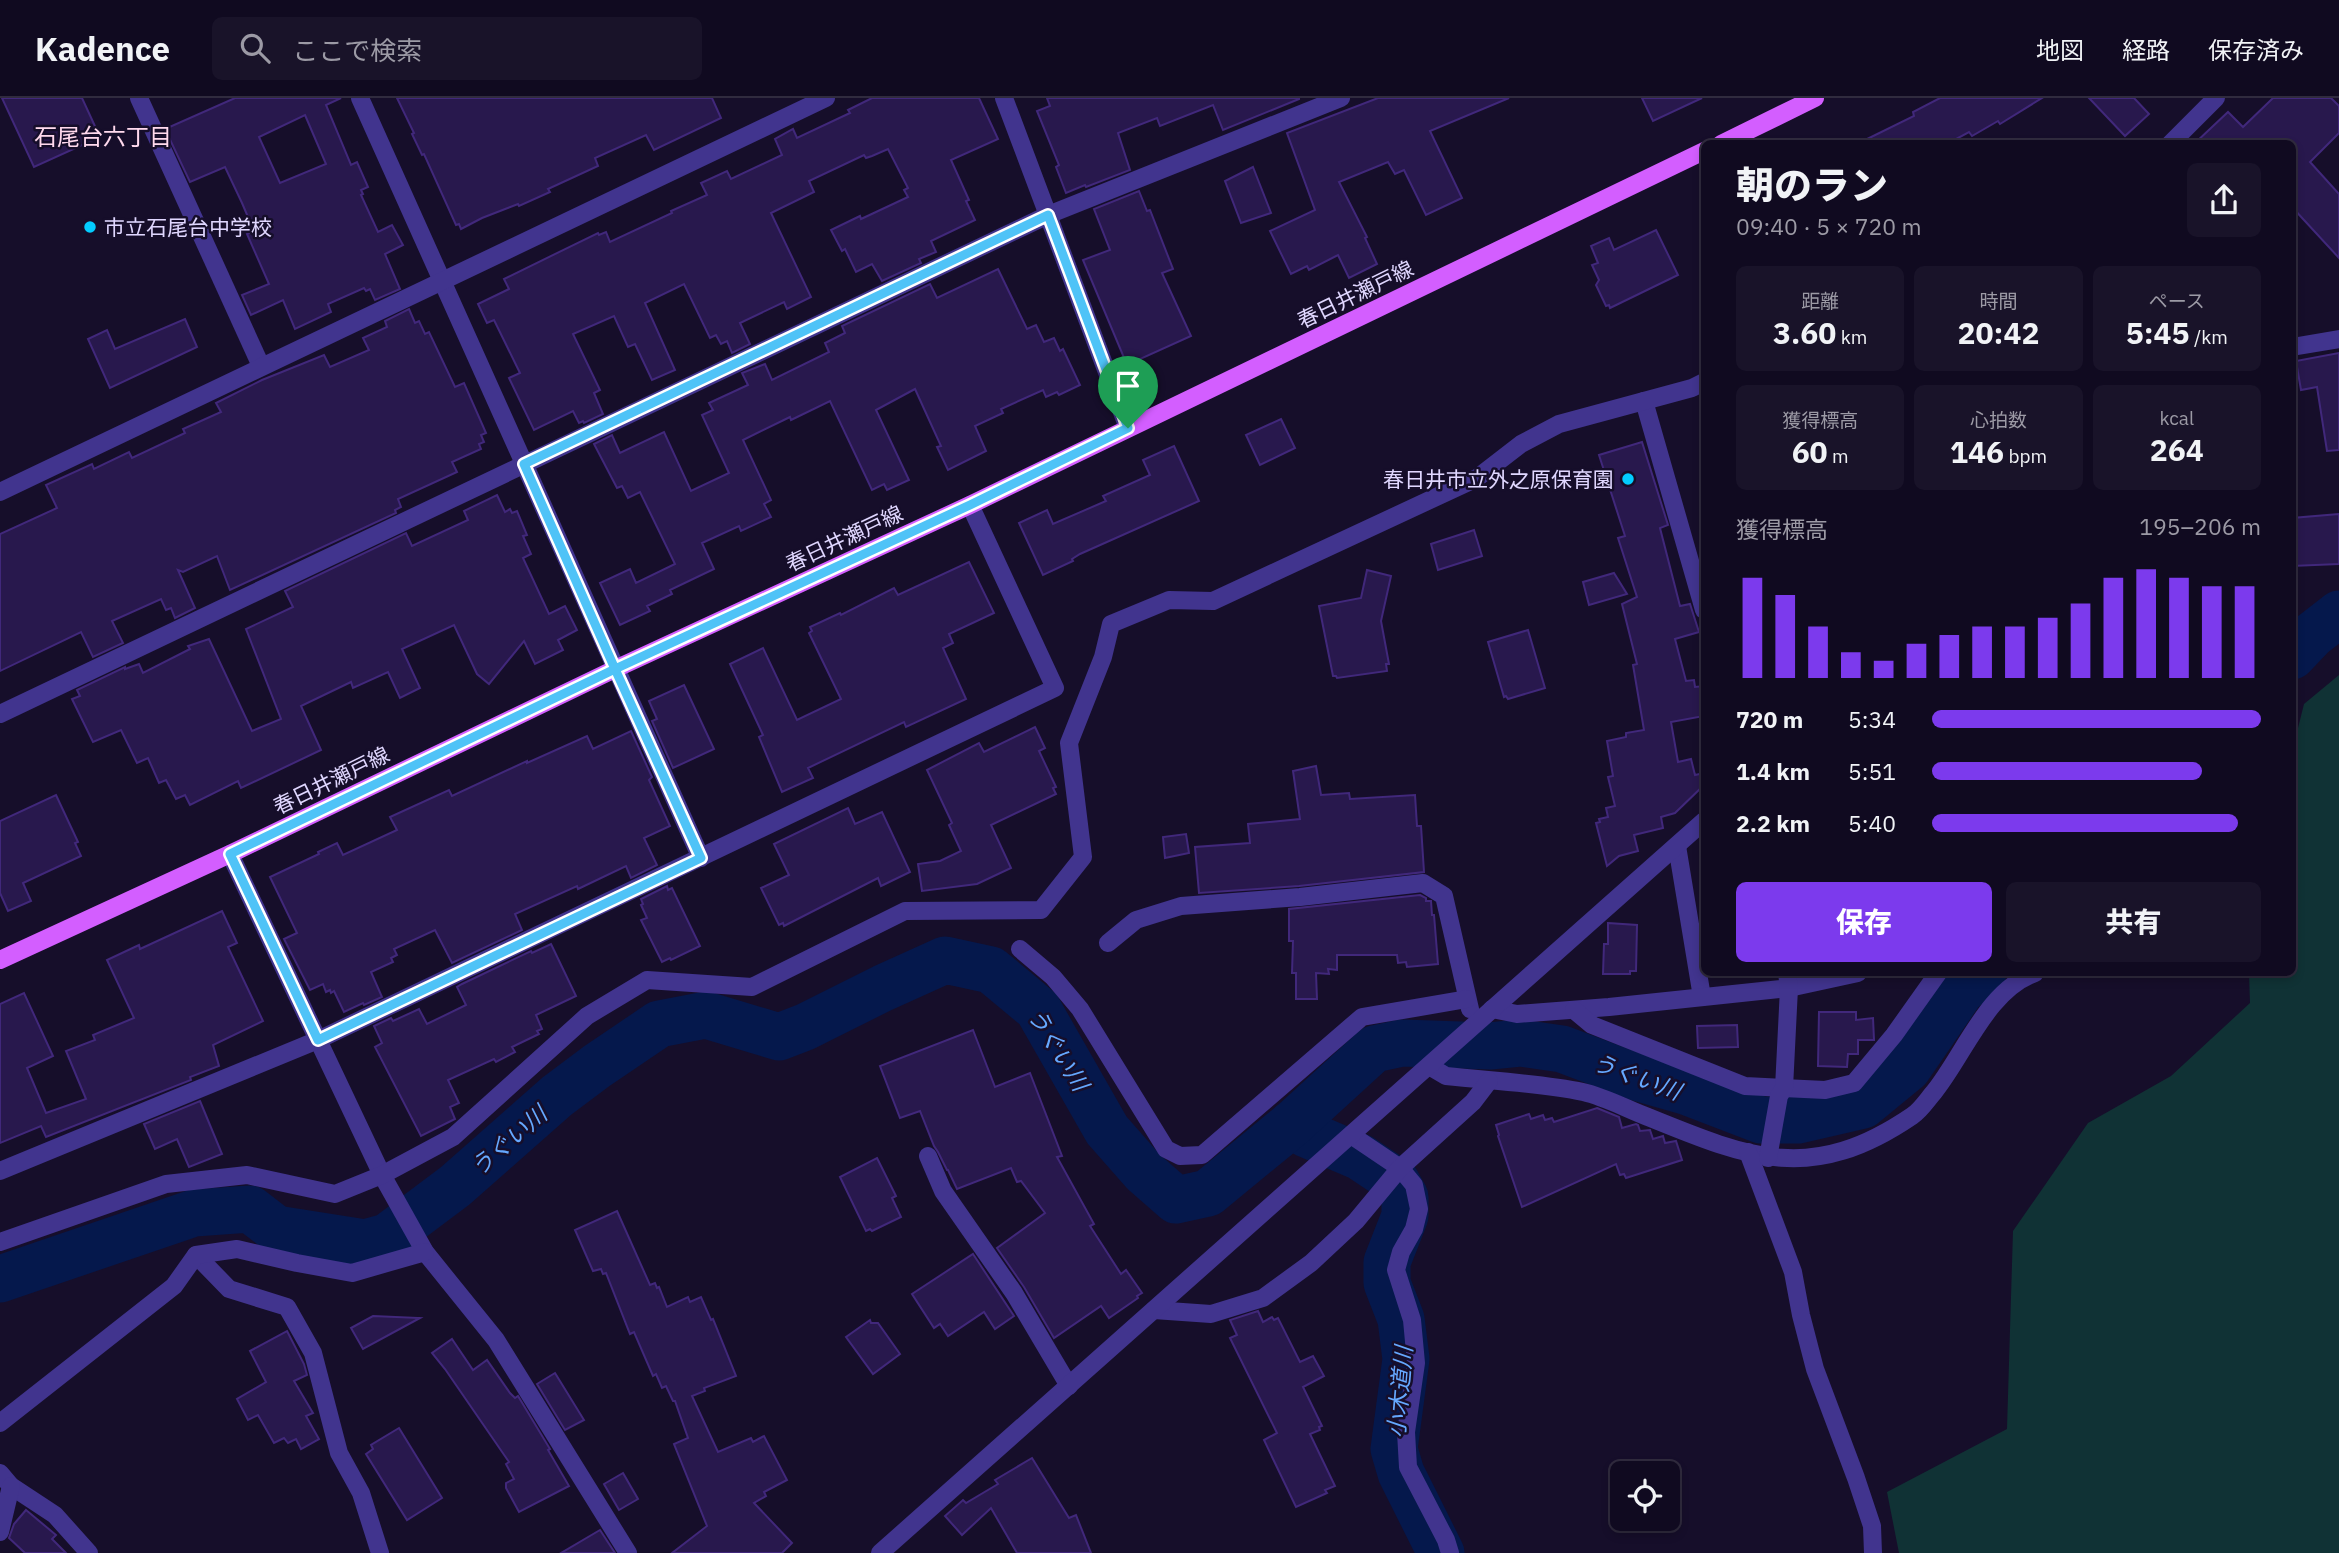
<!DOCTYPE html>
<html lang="ja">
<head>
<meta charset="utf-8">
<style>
	body { margin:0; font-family:"IBM Plex Sans","Noto Sans JP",sans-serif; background:#191329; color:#f1f3f6; height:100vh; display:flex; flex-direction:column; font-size:26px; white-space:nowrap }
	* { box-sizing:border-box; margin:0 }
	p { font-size:23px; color:#9c9aa5 }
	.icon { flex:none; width:38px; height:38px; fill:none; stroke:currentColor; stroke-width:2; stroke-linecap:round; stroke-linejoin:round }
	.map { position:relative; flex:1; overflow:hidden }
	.details { position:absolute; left:1701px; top:42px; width:595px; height:836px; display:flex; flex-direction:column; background:#100a20; border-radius:10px; box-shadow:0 4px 10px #0003,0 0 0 2px #302b3e }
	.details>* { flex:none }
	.fabs { position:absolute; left:1610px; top:1363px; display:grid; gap:14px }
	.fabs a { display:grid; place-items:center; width:70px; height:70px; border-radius:10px; background:#100a20; box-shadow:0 4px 10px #0003,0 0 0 2px #302b3e; font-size:35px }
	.pin { position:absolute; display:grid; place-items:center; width:60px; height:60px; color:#fff; margin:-72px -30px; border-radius:50% 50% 50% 0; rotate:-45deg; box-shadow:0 0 7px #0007 }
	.pin .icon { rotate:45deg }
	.round { display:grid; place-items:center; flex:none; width:74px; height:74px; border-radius:10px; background:#191329 }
	.head { display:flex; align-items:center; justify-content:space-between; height:119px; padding:0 35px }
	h1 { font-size:38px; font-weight:800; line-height:52px }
	.figures { display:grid; grid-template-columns:repeat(3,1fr); gap:10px; height:119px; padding:7px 35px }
	.figures div { display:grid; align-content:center; border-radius:10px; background:#191329; text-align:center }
	.figures b { font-size:30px; font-weight:800 }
	.figures small { font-size:19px; font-weight:400 }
	.figures p { font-size:19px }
	.chart { height:196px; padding:14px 35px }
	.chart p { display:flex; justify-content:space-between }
	.chart svg { width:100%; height:126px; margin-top:7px; stroke:#7c3aed; stroke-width:6 }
	.action { display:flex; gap:14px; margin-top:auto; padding:14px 35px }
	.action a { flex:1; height:80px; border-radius:10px; background:#7c3aed; color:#fff; font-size:28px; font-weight:800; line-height:80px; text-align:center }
	.action a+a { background:#191329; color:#f1f3f6 }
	ul { padding:0 35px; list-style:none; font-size:23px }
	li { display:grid; grid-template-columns:112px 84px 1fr; align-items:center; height:52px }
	li i { height:18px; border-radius:9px; background:#7c3aed }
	header { display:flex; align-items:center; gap:42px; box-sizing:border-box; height:98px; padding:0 35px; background:#100a20; border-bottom:2px solid #302b3e }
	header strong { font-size:33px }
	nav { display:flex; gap:38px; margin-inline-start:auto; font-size:24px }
	.search { width:490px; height:63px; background:#191329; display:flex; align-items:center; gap:18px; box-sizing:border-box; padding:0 24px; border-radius:10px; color:#9c9aa5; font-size:26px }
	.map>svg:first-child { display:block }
	.green { fill:#103235 }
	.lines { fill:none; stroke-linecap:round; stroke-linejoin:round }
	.river { stroke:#05184c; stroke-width:47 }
	.building { fill:#28184d; stroke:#41287b; stroke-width:2; fill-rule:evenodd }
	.minor { stroke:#41348e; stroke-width:18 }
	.major { stroke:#d35eff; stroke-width:18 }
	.route-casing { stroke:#fff; stroke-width:14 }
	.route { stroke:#4fc3f7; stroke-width:9 }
	.poi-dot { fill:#03ccff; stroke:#160e2a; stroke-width:2.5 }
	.labels { text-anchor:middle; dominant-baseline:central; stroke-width:5; stroke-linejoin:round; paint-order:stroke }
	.poi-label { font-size:21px; fill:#e0d7ff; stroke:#160e2a; text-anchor:start }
	.street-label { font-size:21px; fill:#e0d7ff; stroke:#160e2a }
	.neighbourhood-label { font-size:23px; fill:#ffd9ed; stroke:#160e2a }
	.water-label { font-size:23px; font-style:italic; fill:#65a8ff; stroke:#160e2a }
</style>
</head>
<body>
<header>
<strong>Kadence</strong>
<div class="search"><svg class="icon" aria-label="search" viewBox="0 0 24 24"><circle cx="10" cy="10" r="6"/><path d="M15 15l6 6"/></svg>ここで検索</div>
<nav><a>地図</a><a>経路</a><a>保存済み</a></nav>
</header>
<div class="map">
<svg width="2339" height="1455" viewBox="0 0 2339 1455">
	<rect width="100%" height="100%" fill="#160e2a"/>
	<!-- green -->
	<polygon class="green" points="2339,577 2339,1455 1899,1455 1887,1394 2007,1331 2013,1133 2088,1025 2171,978 2250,905 2249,875 2292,875 2293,650 2304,606"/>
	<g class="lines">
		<!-- river -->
		<g class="river">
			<polyline points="2292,558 2312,537 2339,516"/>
			<polyline points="1292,1026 1306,1036 1360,1059 1396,1083 1405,1099 1405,1118 1387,1164 1387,1185 1401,1221 1406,1261 1394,1351 1401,1375 1441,1455"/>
			<polyline points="0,1181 194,1115 250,1111 276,1131 365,1145 387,1139 455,1088 557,998 597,968 659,926 706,917 779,939 805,929 883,890 945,862 991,872 1038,911 1107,1032 1144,1074 1176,1102 1208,1095 1292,1026 1374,951 1402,945 1490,948 1520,945 1562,951 1639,980 1688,994 1761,1022 1798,1022 1863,1007 1908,970 1961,893 1983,875"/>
		</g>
	</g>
	<!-- building -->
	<g class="building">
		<polygon points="2,0 82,0 100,39 34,69"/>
		<path d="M235 0H341L326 7 351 67 357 64 368 89 361 92 363 96 361 97 378 134 392 127 403 147 385 156 400 191 375 202 370 191 366 193 364 190 328 206 331 214 295 231 283 202 251 217 242 197 269 186 247 136 254 133 242 105 225 69 190 84 165 31ZM305 17 326 66 280 85 259 39Z"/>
		<polygon points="397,0 712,0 721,20 654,52 646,37 595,60 598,68 548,91 550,94 519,108 518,106 482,120 461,131 459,126 456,127 424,56 422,57 412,36 414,35"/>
		<polygon points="872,0 979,0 998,41 951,62 969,102 966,103 975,122 931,143 936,154 919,161 921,165 882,183 872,166 856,174 845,151 842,153 831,132 860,118 861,121 908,99 904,92 908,90 888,51 872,58 866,60 864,57 809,83 814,94 771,115 811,199 787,211 784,204 740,225 750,246 732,255 727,243 721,246 716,237 710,240 684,186 645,205 675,272 652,282 635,246 628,249 614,218 573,236 600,292 594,295 603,316 584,325 583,323 579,325 573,313 534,332 509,280 520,275 494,222 487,225 478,206 509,191 504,181 598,135 599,137 606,134 610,144 672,115 671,113 707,97 701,85 727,73 731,81 782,57 775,41 793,31 797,40 850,15 848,12"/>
		<polygon points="1047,0 1299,0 1299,1 1223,32 1213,7 1160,28 1157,20 1118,35 1130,72 1086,89 1085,87 1066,95 1056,69 1059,67 1037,13 1050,8"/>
		<polygon points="1378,0 1509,0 1430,33 1462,100 1426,117 1404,72 1395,76 1388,64 1339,84 1367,139 1365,140 1377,166 1349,180 1338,157 1309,172 1307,168 1291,176 1270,133 1315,112 1287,35"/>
		<polygon points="1642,0 1702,0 1653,23"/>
		<polygon points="1940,0 2042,0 2000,26 1998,23 1972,38 1969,34 1947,46 1857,46 1914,18 1913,14"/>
		<polygon points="2089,0 2134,0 2149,16 2125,38"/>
		<polygon points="2273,0 2331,0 2339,8 2339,35 2310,64 2339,96 2339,160 2292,109 2292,46 2194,46 2228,14 2243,29"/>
		<polygon points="1253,69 1271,115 1241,125 1225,83"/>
		<polygon points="1139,93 1147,113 1150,112 1173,171 1162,175 1191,238 1127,267 1083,162 1110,152 1094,111"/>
		<polygon points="1656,132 1678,177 1610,210 1609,207 1606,208 1596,187 1599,182 1592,167 1598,165 1591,148 1609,140 1614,152"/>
		<polygon points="998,171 1027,231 1036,227 1044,244 1054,240 1060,253 1063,251 1080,287 1059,297 1057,294 1046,299 1043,292 1001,311 1003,315 975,328 986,353 948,372 937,349 941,348 915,291 876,312 909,382 887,392 884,386 872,392 830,303 791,322 790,319 743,342 771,402 764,406 771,419 741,433 739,428 702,445 714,471 670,492 672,496 647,508 650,513 620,527 600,485 630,471 636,485 675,466 640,394 628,400 622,388 617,390 594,346 612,337 620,355 664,334 691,393 729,375 702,317 713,312 709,305 748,287 742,275 765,266 772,282 829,254 825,245 845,235 842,228 930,186 937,200"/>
		<polygon points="409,211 415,225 419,223 425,236 429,234 455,289 464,285 486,335 481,337 484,344 479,346 481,351 452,364 457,374 398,401 401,409 395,412 396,415 230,492 217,458 183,474 178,472 195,510 175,520 171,510 166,512 161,501 112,523 123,545 93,559 81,534 0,573 0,436 57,410 46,387 92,366 94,371 129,354 132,360 185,335 183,331 221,314 216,305 262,282 324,257 330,269 369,252 363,240 387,229 385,223"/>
		<polygon points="185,221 197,249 110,290 88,241 107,232 115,251"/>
		<polygon points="2339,255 2339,352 2327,353 2317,289 2301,292 2296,263"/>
		<polygon points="1281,321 1295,350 1260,367 1246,337"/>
		<polygon points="1642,344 1668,427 1660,430 1680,508 1690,506 1699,534 1675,541 1686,583 1694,582 1695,589 1704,588 1704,618 1671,624 1678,664 1691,661 1695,677 1704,675 1704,687 1675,715 1661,719 1663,730 1634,737 1638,753 1619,758 1607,768 1596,725 1600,724 1599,721 1608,719 1606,710 1615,708 1608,679 1613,678 1607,643 1626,639 1626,635 1644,632 1633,567 1637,566 1622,506 1637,499 1618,440 1625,438 1599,357"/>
		<polygon points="1174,348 1199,403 1080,456 1072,461 1073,463 1043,477 1019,425 1047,412 1053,426 1106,403 1103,398 1150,377 1143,362"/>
		<polygon points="497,397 505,414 510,411 512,415 517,413 527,437 523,438 531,456 523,460 549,516 565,508 577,532 558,542 563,552 535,566 524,543 489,586 477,576 454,527 402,551 420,590 400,600 388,574 353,590 351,584 301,608 321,652 241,690 238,683 190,707 185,697 176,701 166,682 159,685 148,660 137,665 121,632 93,644 72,601 80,598 77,592 125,569 125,571 139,566 143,575 190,551 188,548 209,541 252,633 281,621 246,531 293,509 285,493 406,435 412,448 468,422 464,413"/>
		<polygon points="2339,416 2339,466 2292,468 2292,420"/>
		<polygon points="1474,432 1482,458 1438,472 1431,446"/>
		<polygon points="969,464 994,515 949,536 953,545 943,550 966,601 906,629 904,624 808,670 813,680 782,694 759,639 763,637 730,566 763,550 797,622 841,601 809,535 812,533 810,529 840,515 841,517 894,490 898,497"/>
		<polygon points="1367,472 1391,478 1381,523 1389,566 1386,566 1387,573 1337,580 1336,578 1333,578 1319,508 1361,500"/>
		<polygon points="1614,475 1627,496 1589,507 1583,484"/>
		<polygon points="1528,532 1545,590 1508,601 1506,598 1504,599 1488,544"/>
		<polygon points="684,587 714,651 673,670 652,623 657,621 649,603"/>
		<polygon points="1035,629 1045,650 1039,653 1056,689 1053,690 1056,696 991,727 1011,770 977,786 922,793 918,766 940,763 961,753 949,727 952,725 927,672 979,645 984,654"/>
		<polygon points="631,633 652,679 649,682 670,728 644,740 657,767 631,780 626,768 578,791 577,788 515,816 522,832 452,865 435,832 394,851 397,857 391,860 393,864 371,874 382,899 364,907 363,905 344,914 334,893 331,895 330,892 326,894 323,886 310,892 284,841 297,835 270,779 319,756 318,754 337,745 343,757 397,732 390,719 449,692 452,698 527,663 527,665 587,638 593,651"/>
		<polygon points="1316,668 1321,697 1349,695 1350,701 1415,697 1417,728 1421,728 1424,774 1299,788 1199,795 1195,749 1250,745 1248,726 1300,721 1293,673"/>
		<polygon points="56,697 78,744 75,745 81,758 23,785 31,803 8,813 0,795 0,723"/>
		<polygon points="848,710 855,726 882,714 910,774 881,788 878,780 784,828 783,825 779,827 761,790 789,777 774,746"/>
		<polygon points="1186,736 1189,755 1165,760 1163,739"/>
		<polygon points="667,788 668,792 672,790 700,848 671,862 670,860 662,864 641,822 647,820 641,807 643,806 641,801"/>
		<polygon points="1420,797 1426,800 1426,803 1431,803 1432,817 1434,817 1438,866 1407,869 1406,864 1398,865 1397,857 1337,857 1337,872 1328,871 1329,876 1316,875 1317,901 1296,901 1296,875 1292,875 1293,843 1289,843 1289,811"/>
		<polygon points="222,813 237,845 228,849 263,923 213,947 219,968 190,979 191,982 46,1039 41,1028 0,1045 0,906 24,895 53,958 27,970 46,1015 86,1001 66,953 95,942 93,937 134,920 107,862 139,847 140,851"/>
		<polygon points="1608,825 1637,827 1636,873 1630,873 1630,876 1603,876 1604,846 1608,846"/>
		<polygon points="551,846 576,898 536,917 542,931 537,933 539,936 512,949 515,954 496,964 494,961 448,982 459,1005 450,1009 455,1021 421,1038 375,949 382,945 374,928 391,920 393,923 419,911 427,926 466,907 457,889 462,886 531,853 532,855"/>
		<polygon points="1819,914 1856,914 1856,922 1873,920 1874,942 1858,942 1858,956 1848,956 1847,969 1818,968"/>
		<polygon points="1737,927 1738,949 1698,950 1697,928"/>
		<polygon points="973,932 995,989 1030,975 1062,1058 1057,1059 1094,1126 1090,1128 1121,1176 1126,1172 1142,1195 1137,1198 1138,1200 1109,1220 1101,1208 1054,1240 1024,1189 997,1150 1045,1115 1021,1083 1017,1084 1011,1070 957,1091 948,1072 947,1072 938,1054 934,1048 920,1013 900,1020 880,968"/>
		<polygon points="200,1003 222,1056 189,1069 177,1041 155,1051 144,1026"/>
		<polygon points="1597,1010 1619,1019 1622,1030 1636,1026 1638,1027 1640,1033 1650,1032 1653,1041 1663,1038 1665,1045 1676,1043 1682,1062 1626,1080 1624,1076 1620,1077 1616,1066 1522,1109 1498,1038 1499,1037 1496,1027 1529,1016 1531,1021 1543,1017 1545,1022 1552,1020 1554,1024"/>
		<polygon points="877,1060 896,1098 892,1100 901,1119 872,1133 870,1131 866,1133 840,1079"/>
		<polygon points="617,1113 650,1187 655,1185 657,1190 659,1189 667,1209 688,1199 690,1204 701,1199 711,1222 713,1221 736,1278 704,1290 705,1293 692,1298 718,1354 751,1340 753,1344 764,1338 787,1382 764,1394 766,1398 754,1405 792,1445 782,1455 672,1455 707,1428 674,1346 688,1340 675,1303 673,1303 666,1288 662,1290 656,1276 653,1278 634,1234 630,1236 606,1175 603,1176 601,1171 593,1173 575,1132"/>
		<polygon points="973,1156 1014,1218 995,1231 984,1214 948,1238 940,1226 934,1230 912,1196"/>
		<polygon points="1258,1213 1263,1224 1272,1219 1274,1222 1278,1220 1300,1264 1313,1258 1324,1278 1303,1289 1322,1328 1319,1329 1320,1332 1310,1336 1335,1388 1325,1392 1327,1395 1296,1409 1264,1342 1277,1335 1230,1240 1237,1237 1230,1222"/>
		<polygon points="373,1218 420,1220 363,1251 351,1230"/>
		<polygon points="870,1222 871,1225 878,1225 900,1256 873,1276 846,1239"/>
		<polygon points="287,1233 304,1266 307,1277 294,1283 313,1315 306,1318 319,1341 301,1351 296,1341 288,1345 284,1340 274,1345 258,1317 248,1322 237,1301 266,1284 250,1253"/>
		<polygon points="452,1241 473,1272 487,1262 510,1295 515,1300 518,1298 550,1351 548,1352 569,1388 519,1414 506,1390 506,1385 514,1381 506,1366 509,1364 445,1271 432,1255"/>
		<polygon points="555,1275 584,1322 565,1332 537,1286"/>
		<polygon points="399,1330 442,1400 407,1422 366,1356 373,1351 371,1347"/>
		<polygon points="1032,1360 1069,1420 1076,1417 1091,1455 1017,1455 991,1410 962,1437 945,1418 963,1402 966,1405 998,1386 995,1382"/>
		<polygon points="623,1375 638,1401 619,1412 604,1386"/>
		<polygon points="26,1412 56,1437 52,1441 66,1455 25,1455 9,1440 14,1426"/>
		<polygon points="600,1432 615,1455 561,1455"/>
	</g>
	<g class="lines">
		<!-- minor -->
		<g class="minor">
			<polyline points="139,0 261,268"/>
			<polyline points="360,0 701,760"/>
			<polyline points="1004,0 1128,330"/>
			<polyline points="2170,46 2216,0"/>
			<polyline points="2292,249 2339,241"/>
			<polyline points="1644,303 1704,512"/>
			<polyline points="0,394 826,0"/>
			<polyline points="0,616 1048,117 1341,0"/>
			<polyline points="1677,748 1702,899"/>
			<polyline points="230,756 382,1077 425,1154 496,1242 628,1455"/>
			<polyline points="1108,845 1136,822 1181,808 1300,799 1423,785 1444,798 1470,911"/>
			<polyline points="1020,851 1053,879 1080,911 1166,1051 1180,1058 1202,1057 1362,919 1467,901"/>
			<polyline points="1492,911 1517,916 1609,909 1789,890 1858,875"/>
			<polyline points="1574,912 1592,927 1745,988 1825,992 1854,985 1894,937 1938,875"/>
			<path d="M1429 968 1446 978C1491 983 1539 985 1583 994 1605 999 1627 1011 1648 1019 1751 1061 1812 1086 1912 1018 1921 1012 1927 1002 1934 994 1964 957 1987 892 2035 875"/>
			<polyline points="1351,1037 1400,1070 1414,1087 1419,1111 1414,1131 1401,1154 1396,1172 1412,1222 1416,1265 1406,1334 1408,1369 1446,1442 1450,1455"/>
			<polyline points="1748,1054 1793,1174 1801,1217 1815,1271 1856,1380 1872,1428 1873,1455"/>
			<polyline points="928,1058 943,1093 1014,1195 1069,1288"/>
			<polyline points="1768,1060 1779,998 1784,990 1789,890 1787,875"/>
			<polyline points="0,1073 318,942 1055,590 970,407"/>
			<polyline points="0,1144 166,1086 247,1077 335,1096 382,1077 453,1039 587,918 647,882 752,889 905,813 1041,812 1083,759 1069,645 1103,559 1111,526 1169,502 1213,503 1477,380 1521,346 1559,326 1692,290 1704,284"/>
			<polyline points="196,1157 229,1191 287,1209 313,1255 339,1355 361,1395 380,1455"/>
			<polyline points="1154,1212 1211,1216 1263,1200 1311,1165 1356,1123 1400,1070 1473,1004 1489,983"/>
			<polyline points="0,1325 174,1188 196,1157 237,1151 297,1165 352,1175 425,1154"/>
			<polyline points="0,1375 11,1388 55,1417 89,1455"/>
			<polyline points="0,1434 11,1388"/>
			<polyline points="880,1455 1704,723"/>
		</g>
		<!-- major -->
		<g class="major">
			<polyline points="1721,46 1815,0"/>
			<polyline points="0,862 230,756 615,571 970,407 1704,53"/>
		</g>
	</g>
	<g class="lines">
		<!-- route casing -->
		<g class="route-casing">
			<polyline id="route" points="1128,330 970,407 615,571 701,760 318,942 230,756 615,571 524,366 1048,117 1128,330"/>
		</g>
		<!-- route -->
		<use href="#route" class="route"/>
	</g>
	<!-- markers -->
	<g class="poi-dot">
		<circle cx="90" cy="129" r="7"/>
		<circle cx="1628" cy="381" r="7"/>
	</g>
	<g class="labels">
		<!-- poi labels -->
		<g class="poi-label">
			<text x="104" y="129">市立石尾台中学校</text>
			<text x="1614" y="381" text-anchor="end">春日井市立外之原保育園</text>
		</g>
		<!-- street labels -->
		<g class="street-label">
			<text transform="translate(1355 196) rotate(-26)">春日井瀬戸線</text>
			<text transform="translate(844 440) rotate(-25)">春日井瀬戸線</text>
			<text transform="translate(331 682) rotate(-26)">春日井瀬戸線</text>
		</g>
		<!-- neighbourhood labels -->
		<g class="neighbourhood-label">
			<text x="103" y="38">石尾台六丁目</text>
		</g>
		<!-- water labels -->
		<g class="water-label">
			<text transform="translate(1059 951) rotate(58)">うぐい川</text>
			<text transform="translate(1637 978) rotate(20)">うぐい川</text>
			<text transform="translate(508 1042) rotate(-41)">うぐい川</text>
			<text transform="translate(1399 1294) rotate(-85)">小木道川</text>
		</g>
	</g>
</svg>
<div class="fabs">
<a><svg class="icon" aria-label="locate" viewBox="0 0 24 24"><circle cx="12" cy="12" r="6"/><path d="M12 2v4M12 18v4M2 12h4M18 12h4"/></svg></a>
</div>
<div class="pin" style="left:1128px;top:330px;background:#1e9e55"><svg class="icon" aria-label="arrive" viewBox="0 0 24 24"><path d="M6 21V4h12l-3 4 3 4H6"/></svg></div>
<section class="details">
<div class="head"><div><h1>朝のラン</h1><p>09:40 · 5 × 720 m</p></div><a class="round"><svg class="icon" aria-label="share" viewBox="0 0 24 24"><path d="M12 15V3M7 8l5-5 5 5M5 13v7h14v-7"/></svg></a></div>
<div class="figures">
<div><p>距離</p><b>3.60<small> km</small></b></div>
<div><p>時間</p><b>20:42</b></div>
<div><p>ペース</p><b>5:45<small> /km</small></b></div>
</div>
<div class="figures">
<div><p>獲得標高</p><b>60<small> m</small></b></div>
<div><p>心拍数</p><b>146<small> bpm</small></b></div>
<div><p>kcal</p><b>264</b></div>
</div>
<div class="chart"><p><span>獲得標高</span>195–206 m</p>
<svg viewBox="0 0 160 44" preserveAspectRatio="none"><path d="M5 44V9M15 44V15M25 44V26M35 44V35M45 44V38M55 44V32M65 44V29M75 44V26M85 44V26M95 44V23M105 44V18M115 44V9M125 44V6M135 44V9M145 44V12M155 44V12"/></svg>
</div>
<ul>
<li><b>720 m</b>5:34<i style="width:100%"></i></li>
<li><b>1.4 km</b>5:51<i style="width:82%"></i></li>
<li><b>2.2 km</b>5:40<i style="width:93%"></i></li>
</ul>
<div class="action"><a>保存</a><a>共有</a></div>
</section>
</div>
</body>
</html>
